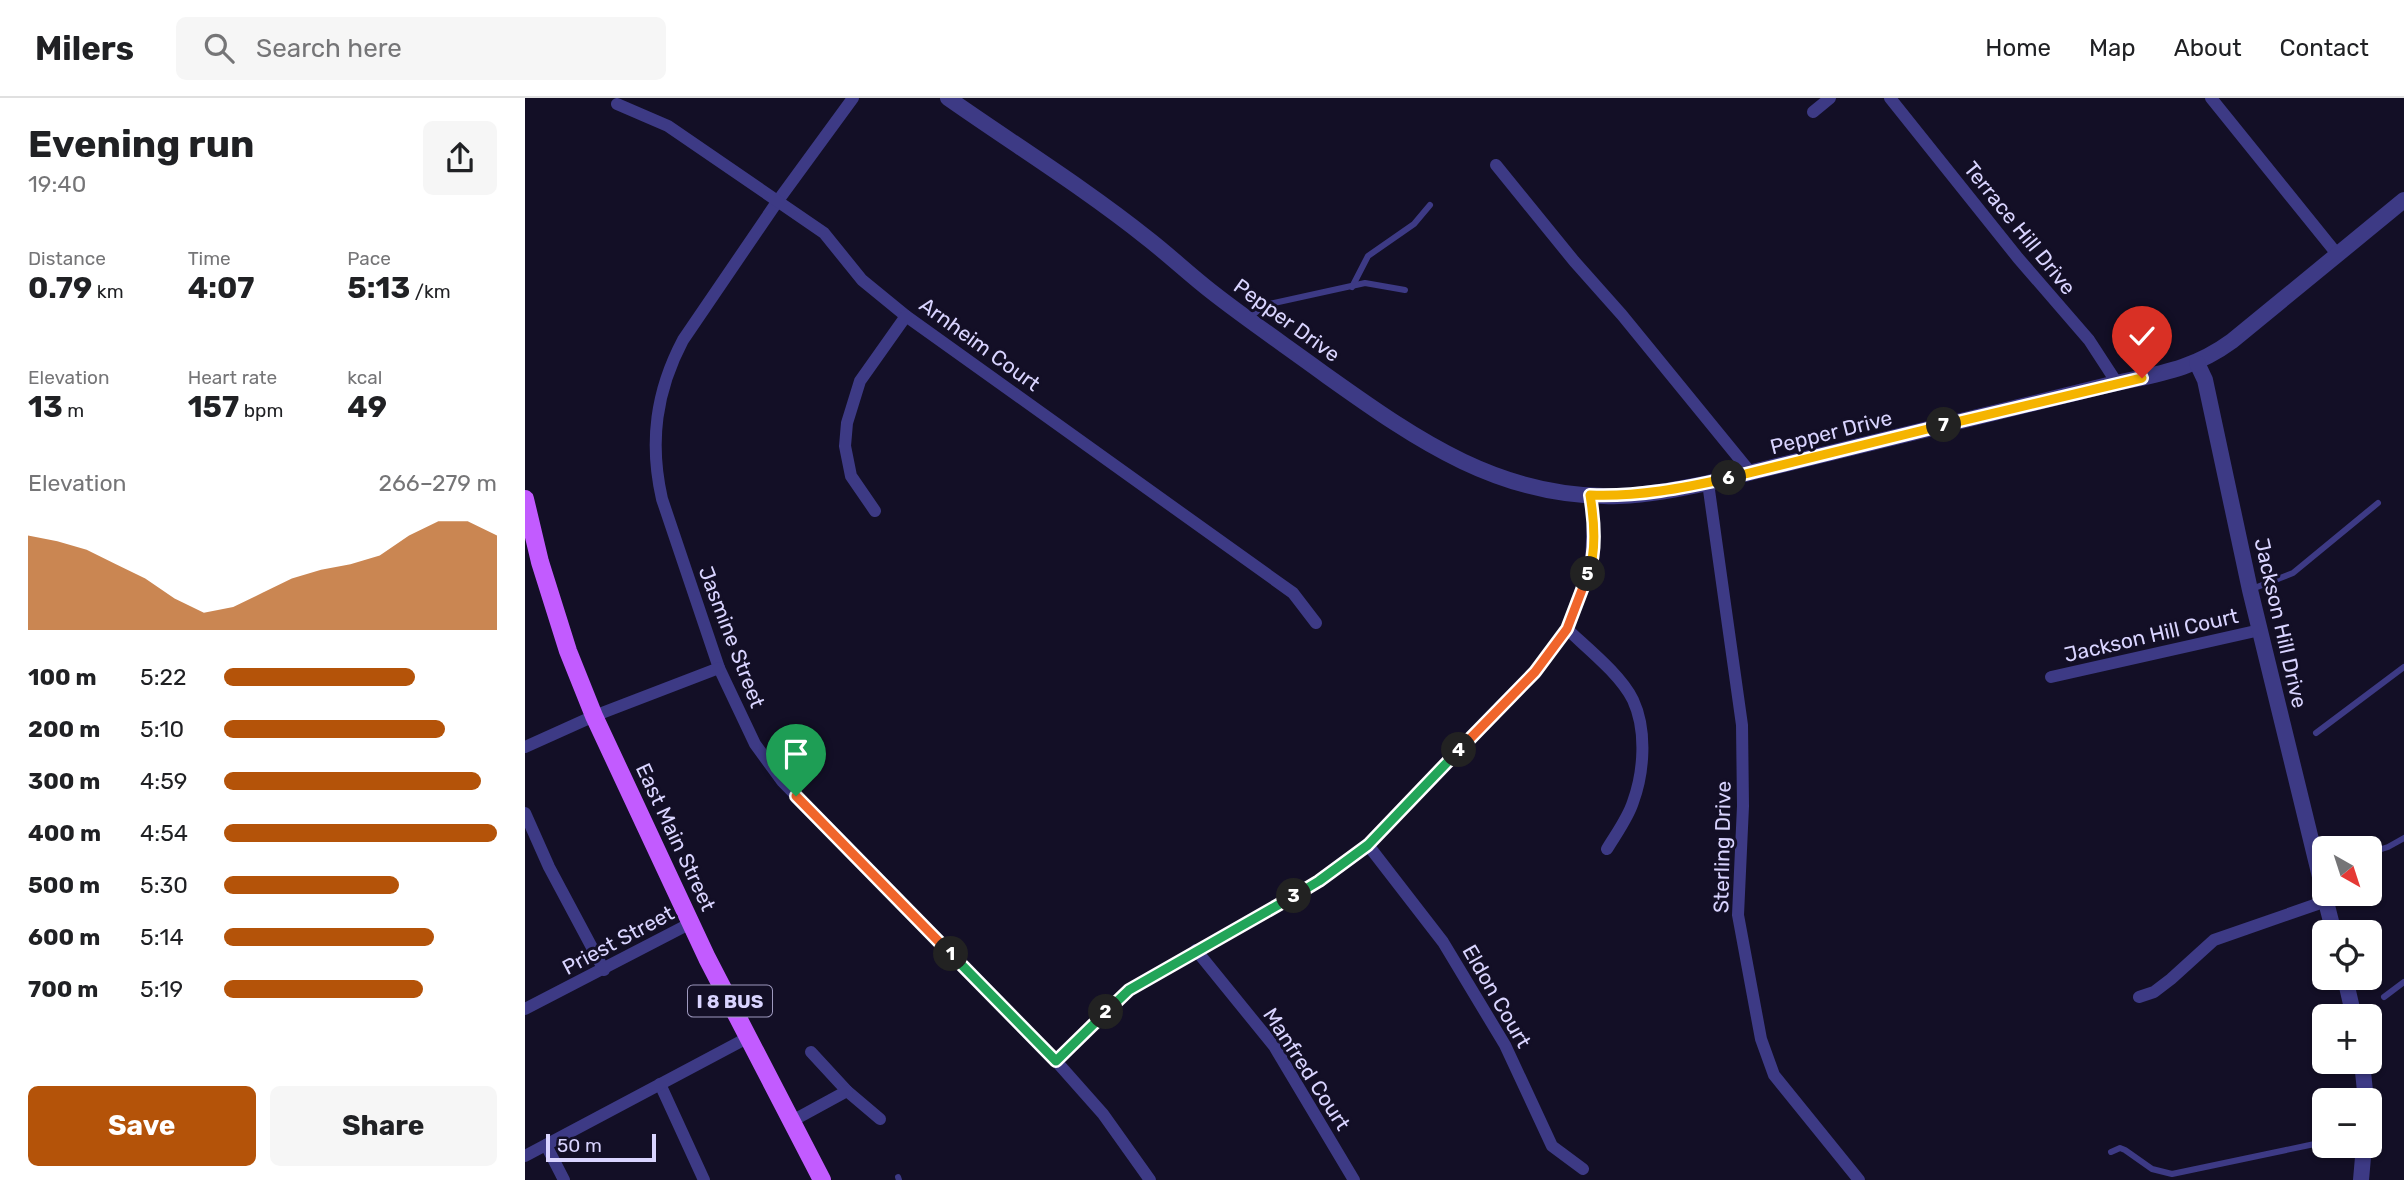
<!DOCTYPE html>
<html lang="en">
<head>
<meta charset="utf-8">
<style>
	body { margin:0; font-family:Rubik,sans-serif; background:#f6f6f6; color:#202124; height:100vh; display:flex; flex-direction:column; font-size:26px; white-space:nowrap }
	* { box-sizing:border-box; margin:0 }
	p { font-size:23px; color:#757577 }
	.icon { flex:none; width:38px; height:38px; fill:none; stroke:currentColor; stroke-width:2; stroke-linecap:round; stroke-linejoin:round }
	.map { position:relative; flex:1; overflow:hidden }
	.drawer { display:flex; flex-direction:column; background:#fff; width:525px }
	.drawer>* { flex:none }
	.needle { width:46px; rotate:141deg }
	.fabs { position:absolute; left:1787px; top:738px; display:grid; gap:14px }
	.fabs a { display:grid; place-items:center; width:70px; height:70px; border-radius:10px; background:#fff; box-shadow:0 2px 5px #0004; font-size:35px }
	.scale { position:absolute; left:21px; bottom:18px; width:110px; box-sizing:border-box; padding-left:7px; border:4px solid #d9d4ff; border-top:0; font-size:19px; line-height:24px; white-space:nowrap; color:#d9d4ff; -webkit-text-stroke:5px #130f26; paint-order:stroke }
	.pin { position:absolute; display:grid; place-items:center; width:60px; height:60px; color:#fff; margin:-72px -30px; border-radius:50% 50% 50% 0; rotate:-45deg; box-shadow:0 0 7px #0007 }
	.pin .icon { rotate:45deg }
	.km { position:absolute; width:35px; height:35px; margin:-18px; border-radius:50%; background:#222; color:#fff; font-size:19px; line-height:35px; text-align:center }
	.round { display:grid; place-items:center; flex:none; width:74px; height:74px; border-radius:10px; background:#f6f6f6 }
	.summary { display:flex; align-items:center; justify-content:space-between; height:119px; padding:0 28px }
	h1 { font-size:38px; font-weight:700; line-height:52px }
	.metrics { display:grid; grid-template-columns:repeat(3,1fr); gap:10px; height:119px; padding:7px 28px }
	.metrics div { display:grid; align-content:center }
	.metrics b { font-size:30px; font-weight:700 }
	.metrics small { font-size:19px; font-weight:400 }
	.metrics p { font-size:19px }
	.chart { height:196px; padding:14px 28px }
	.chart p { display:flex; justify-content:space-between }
	.chart svg { width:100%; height:126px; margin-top:7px; fill:#b45309; opacity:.7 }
	.action { display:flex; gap:14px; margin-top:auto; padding:14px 28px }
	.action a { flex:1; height:80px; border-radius:10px; background:#b45309; color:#fff; font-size:28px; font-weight:700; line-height:80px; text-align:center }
	.action a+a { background:#f6f6f6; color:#202124 }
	ul { padding:0 28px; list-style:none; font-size:23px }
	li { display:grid; grid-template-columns:112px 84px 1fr; align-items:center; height:52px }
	li i { height:18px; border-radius:9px; background:#b45309 }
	header { display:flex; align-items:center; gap:42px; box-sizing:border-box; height:98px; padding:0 35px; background:#fff; border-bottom:2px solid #e0e0e0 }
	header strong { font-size:33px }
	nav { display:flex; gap:38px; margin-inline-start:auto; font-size:24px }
	.search { width:490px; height:63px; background:#f6f6f6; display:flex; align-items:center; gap:18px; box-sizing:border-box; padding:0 24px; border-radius:10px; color:#757577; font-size:26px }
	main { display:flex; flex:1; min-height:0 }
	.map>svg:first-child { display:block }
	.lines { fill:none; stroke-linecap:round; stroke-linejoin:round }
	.service { stroke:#3d3a85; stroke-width:6 }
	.minor { stroke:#3d3a85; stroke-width:12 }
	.tertiary { stroke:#3d3a85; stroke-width:16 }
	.primary { stroke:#c25bff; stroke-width:18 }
	.split-1-casing { stroke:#fff; stroke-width:14 }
	.split-2-casing { stroke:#fff; stroke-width:14 }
	.split-3-casing { stroke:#fff; stroke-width:14 }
	.split-4-casing { stroke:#fff; stroke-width:14 }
	.split-5-casing { stroke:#fff; stroke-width:14 }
	.split-6-casing { stroke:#fff; stroke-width:14 }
	.split-7-casing { stroke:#fff; stroke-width:14 }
	.split-8-casing { stroke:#fff; stroke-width:14 }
	.split-1 { stroke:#f0652b; stroke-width:9 }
	.split-2 { stroke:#22a559; stroke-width:9 }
	.split-3 { stroke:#22a559; stroke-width:9 }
	.split-4 { stroke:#22a559; stroke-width:9 }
	.split-5 { stroke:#f0652b; stroke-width:9 }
	.split-6 { stroke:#f5b400; stroke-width:9 }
	.split-7 { stroke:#f5b400; stroke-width:9 }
	.split-8 { stroke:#f5b400; stroke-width:9 }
	.labels { text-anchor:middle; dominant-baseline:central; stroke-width:6; stroke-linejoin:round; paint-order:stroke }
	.shield { fill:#130f26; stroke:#9e99be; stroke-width:2 }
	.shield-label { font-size:19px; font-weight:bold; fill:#d9d4ff }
	.street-label { font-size:21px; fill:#d9d4ff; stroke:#130f26 }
</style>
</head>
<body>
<header>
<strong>Milers</strong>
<div class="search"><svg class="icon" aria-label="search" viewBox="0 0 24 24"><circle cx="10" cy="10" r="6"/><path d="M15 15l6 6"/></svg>Search here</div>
<nav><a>Home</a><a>Map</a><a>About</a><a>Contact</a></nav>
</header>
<main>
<section class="drawer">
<div class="summary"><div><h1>Evening run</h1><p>19:40</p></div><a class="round"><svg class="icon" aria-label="share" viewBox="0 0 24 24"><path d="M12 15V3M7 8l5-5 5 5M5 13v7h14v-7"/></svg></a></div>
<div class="metrics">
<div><p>Distance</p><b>0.79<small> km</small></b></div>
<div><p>Time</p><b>4:07</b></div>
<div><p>Pace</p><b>5:13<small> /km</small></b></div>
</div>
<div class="metrics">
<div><p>Elevation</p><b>13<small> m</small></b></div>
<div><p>Heart rate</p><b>157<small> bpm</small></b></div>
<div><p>kcal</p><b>49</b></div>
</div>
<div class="chart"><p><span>Elevation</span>266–279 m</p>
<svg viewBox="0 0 160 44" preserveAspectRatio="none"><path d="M0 44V11L10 13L20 16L30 21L40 26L50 33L60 38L70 36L80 31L90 26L100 23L110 21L120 18L130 11L140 6L150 6L160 11V44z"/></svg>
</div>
<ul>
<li><b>100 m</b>5:22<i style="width:70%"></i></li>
<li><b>200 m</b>5:10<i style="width:81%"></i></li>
<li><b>300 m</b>4:59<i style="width:94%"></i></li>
<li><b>400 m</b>4:54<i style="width:100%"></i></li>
<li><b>500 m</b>5:30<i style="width:64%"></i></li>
<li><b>600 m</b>5:14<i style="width:77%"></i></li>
<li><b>700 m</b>5:19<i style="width:73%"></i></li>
</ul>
<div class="action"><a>Save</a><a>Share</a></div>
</section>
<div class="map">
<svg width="1879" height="1082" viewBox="0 0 1879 1082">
	<rect width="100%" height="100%" fill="#130f26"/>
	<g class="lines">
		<!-- service -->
		<g class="service">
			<polyline points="827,189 843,158 889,126 905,107"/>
			<polyline points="724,220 740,207 840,185 880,192"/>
			<polyline points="1727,491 1768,475 1853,405"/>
			<polyline points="1791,635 1879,569"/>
			<polyline points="1844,755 1863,749 1879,740"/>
			<polyline points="1859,899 1879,884"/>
			<polyline points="1586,1054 1595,1050 1600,1052 1627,1071 1647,1076 1799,1044"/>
			<polyline points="373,1079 374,1082"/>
		</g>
		<!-- minor -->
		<g class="minor">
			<path d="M328 0 252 104 158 242C131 293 124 344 137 401L194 570 230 646 257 683 531 963 578 1016 625 1082"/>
			<polyline points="1365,0 1493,160 1564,242 1592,285"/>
			<polyline points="1686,0 1812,156"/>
			<polyline points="92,6 143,28 299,135 337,182 381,218 768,495 791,525"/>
			<polyline points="1288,14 1305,0"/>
			<polyline points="971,67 1049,163 1097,217 1226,375"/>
			<polyline points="1183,385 1217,627 1218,708 1213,817 1236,941 1249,977 1334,1082"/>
			<polyline points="350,413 326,378 320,348 322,325 335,283 381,218"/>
			<path d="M1042 531C1062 550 1096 577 1108 602 1122 632 1119 674 1108 704 1103 720 1091 736 1082 751"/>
			<polyline points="1526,579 1735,532"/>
			<polyline points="0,649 69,618 194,570"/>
			<polyline points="0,715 24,769 79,872"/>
			<polyline points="843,747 918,844 980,947 1027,1048 1058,1071"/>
			<polyline points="671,852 749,948 829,1082"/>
			<polyline points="1614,899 1629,894 1646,881 1689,842 1801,803"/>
			<polyline points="0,911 166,825"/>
			<polyline points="286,954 322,993 355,1021"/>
			<polyline points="531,963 604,892 795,783 843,747 1010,574 1042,531 1066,468 1068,419 1065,397"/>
			<polyline points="135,986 179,1082"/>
			<polyline points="267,1023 322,993"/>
			<polyline points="21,1047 39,1082"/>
			<polyline points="0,1058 224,939"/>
		</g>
		<!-- tertiary -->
		<g class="tertiary">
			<path d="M423 0C490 47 558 89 622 140 644 157 665 177 687 194 724 223 764 250 802 278 892 342 977 402 1094 398 1124 397 1154 391 1183 385L1583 287C1631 276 1666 273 1707 243L1879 102"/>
			<polyline points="1672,265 1680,282 1725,492 1799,795"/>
			<polyline points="1799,796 1809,835"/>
			<polyline points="1820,880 1829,919"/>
			<polyline points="1837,964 1841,1003"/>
			<polyline points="1836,1082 1839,1048"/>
		</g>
		<!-- primary -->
		<polyline class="primary" points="0,401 15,464 43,553 69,618 182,860 297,1082"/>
	</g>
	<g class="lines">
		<!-- split-1 casing -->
		<g class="split-1-casing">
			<polyline id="split-1" points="271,698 426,856"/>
		</g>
		<!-- split-2 casing -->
		<g class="split-2-casing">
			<polyline id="split-2" points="426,856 531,963 581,914"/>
		</g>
		<!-- split-3 casing -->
		<g class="split-3-casing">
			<polyline id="split-3" points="581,914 604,892 769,798"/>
		</g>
		<!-- split-4 casing -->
		<g class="split-4-casing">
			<polyline id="split-4" points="769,798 794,783 843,747 934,652"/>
		</g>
		<!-- split-5 casing -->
		<g class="split-5-casing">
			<polyline id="split-5" points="934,652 1010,574 1042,531 1063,476"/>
		</g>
		<!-- split-6 casing -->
		<g class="split-6-casing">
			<path id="split-6" d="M1063 476C1072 453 1069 421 1065 397 1113 399 1158 390 1204 380"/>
		</g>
		<!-- split-7 casing -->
		<g class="split-7-casing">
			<polyline id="split-7" points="1204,380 1419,327"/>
		</g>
		<!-- split-8 casing -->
		<g class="split-8-casing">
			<polyline id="split-8" points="1419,327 1617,280"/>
		</g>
		<!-- split-1 -->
		<use href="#split-1" class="split-1"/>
		<!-- split-2 -->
		<use href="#split-2" class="split-2"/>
		<!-- split-3 -->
		<use href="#split-3" class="split-3"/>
		<!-- split-4 -->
		<use href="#split-4" class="split-4"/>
		<!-- split-5 -->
		<use href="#split-5" class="split-5"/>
		<!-- split-6 -->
		<use href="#split-6" class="split-6"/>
		<!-- split-7 -->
		<use href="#split-7" class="split-7"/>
		<!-- split-8 -->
		<use href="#split-8" class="split-8"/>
	</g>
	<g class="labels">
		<!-- shield labels -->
		<rect class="shield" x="163" y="887.5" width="84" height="31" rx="5"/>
		<g class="shield-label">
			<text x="205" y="903">I 8 BUS</text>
		</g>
		<!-- street labels -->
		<g class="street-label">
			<text transform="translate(1495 130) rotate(51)">Terrace Hill Drive</text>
			<text transform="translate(762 222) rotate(36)">Pepper Drive</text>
			<text transform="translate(455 246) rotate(36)">Arnheim Court</text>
			<text transform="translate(1306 334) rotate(-14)">Pepper Drive</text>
			<text transform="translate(1756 525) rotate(77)">Jackson Hill Drive</text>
			<text transform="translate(1626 537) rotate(-13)">Jackson Hill Court</text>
			<text transform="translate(207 539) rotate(69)">Jasmine Street</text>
			<text transform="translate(151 739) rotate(65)">East Main Street</text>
			<text transform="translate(1197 749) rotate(-89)">Sterling Drive</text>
			<text transform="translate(93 842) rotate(-28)">Priest Street</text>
			<text transform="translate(972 898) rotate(60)">Eldon Court</text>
			<text transform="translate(782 971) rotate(57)">Manfred Court</text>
		</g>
	</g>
</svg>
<div class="fabs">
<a><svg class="needle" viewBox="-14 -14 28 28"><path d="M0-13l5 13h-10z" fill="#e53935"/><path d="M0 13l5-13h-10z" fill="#757577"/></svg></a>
<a><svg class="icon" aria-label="locate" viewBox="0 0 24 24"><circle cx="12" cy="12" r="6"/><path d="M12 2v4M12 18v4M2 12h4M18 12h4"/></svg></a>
<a>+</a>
<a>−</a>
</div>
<div class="scale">50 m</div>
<div class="pin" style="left:271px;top:698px;background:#1e9e55"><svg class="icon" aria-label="arrive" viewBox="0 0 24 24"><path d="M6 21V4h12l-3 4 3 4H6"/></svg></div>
<div class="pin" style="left:1617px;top:280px;background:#d93025"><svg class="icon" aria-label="check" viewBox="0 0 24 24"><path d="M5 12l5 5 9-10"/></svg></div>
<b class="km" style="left:426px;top:856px">1</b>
<b class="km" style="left:581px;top:914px">2</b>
<b class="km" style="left:769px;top:798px">3</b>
<b class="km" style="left:934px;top:652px">4</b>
<b class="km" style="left:1063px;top:476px">5</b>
<b class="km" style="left:1204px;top:380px">6</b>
<b class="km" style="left:1419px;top:327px">7</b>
</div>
</main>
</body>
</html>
